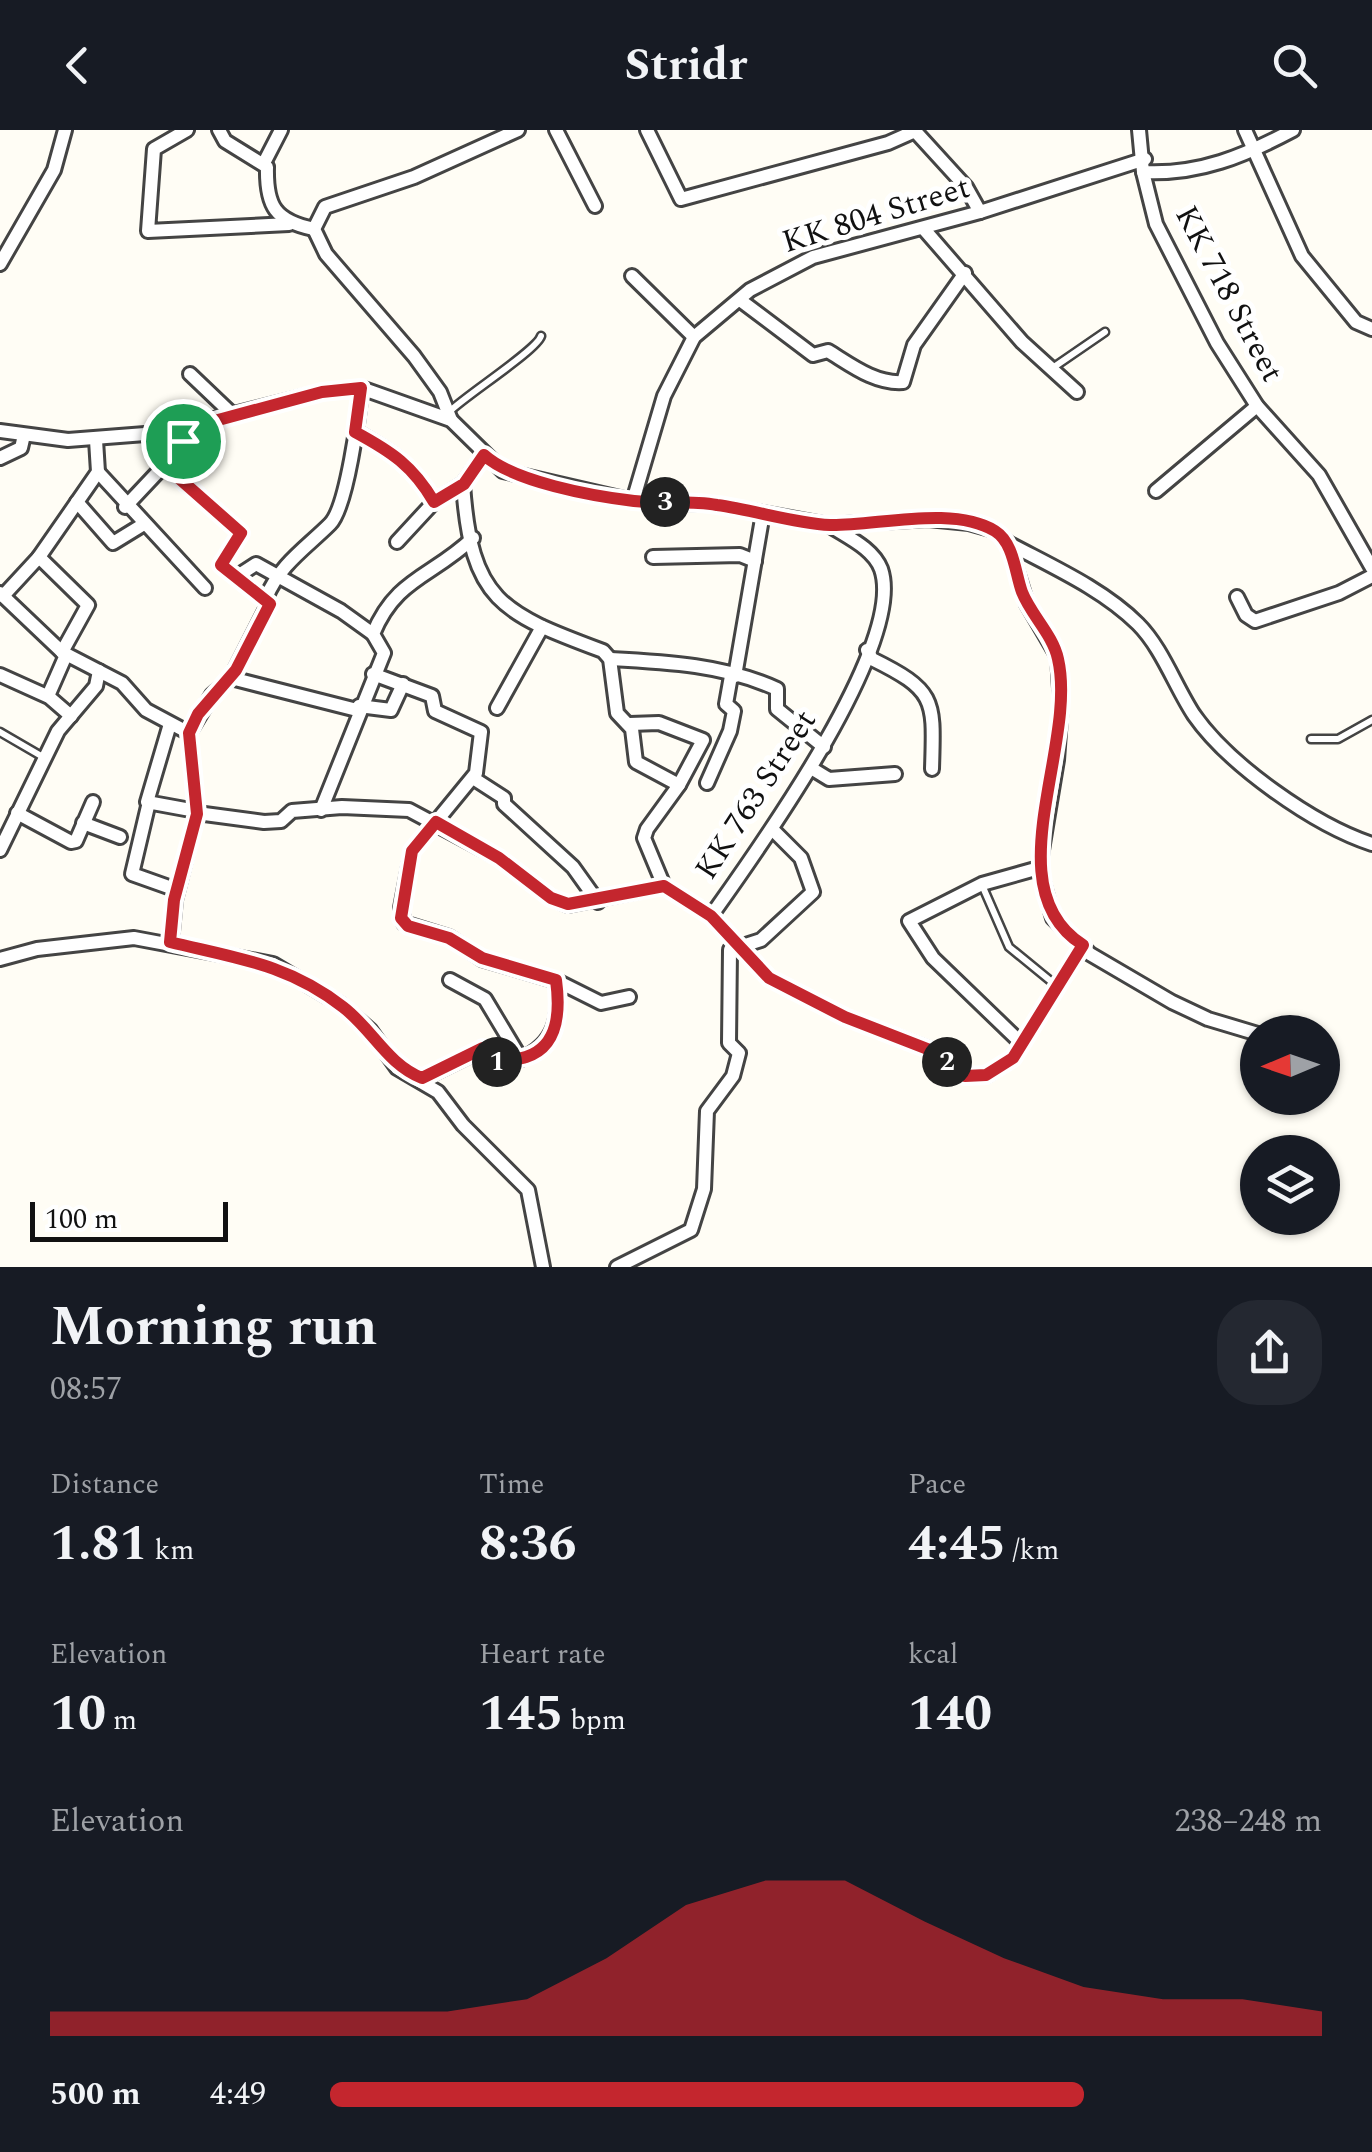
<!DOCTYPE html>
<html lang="en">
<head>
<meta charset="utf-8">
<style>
	body { margin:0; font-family:Spectral,serif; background:#242831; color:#f1f3f6; height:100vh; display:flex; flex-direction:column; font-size:38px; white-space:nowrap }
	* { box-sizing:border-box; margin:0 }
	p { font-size:32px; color:#9ea1a6 }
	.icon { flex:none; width:55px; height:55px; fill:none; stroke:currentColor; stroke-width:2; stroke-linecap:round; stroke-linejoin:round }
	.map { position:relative; height:1137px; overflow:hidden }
	.drawer { display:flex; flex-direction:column; background:#171b24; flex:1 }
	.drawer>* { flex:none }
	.needle { width:65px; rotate:268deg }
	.controls { position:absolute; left:1240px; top:885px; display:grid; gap:20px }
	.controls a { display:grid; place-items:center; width:100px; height:100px; border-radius:50%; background:#171b24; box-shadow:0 2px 8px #0004; font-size:50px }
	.scale { position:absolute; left:30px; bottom:25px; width:198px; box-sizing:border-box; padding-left:10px; border:5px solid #111; border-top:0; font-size:28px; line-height:35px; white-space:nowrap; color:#111; -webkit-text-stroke:8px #fff; paint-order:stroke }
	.pin { position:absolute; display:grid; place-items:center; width:85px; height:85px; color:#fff; margin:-42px; border:5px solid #fff; border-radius:50%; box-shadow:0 2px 10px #0007 }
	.km { position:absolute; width:50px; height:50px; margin:-25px; border-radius:50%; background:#222; color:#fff; font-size:28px; line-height:50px; text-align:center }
	.round { display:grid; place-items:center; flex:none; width:105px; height:105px; border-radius:40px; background:#242831 }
	.headline { display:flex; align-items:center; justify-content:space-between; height:170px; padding:0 50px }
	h1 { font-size:55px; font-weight:700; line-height:75px }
	.figures { display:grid; grid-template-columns:repeat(3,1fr); gap:15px; height:170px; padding:10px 50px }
	.figures div { display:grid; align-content:center }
	.figures b { font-size:50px; font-weight:700 }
	.figures small { font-size:28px; font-weight:400 }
	.figures p { font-size:28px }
	.chart { height:280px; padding:20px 50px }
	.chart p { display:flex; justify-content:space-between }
	.chart svg { width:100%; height:180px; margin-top:10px; fill:#c4262e; opacity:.7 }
	ul { padding:0 50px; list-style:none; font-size:32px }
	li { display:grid; grid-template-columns:160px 120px 1fr; align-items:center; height:75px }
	li i { height:25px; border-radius:12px; background:#c4262e }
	header { display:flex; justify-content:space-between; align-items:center; height:130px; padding:0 50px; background:#171b24; font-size:45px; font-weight:700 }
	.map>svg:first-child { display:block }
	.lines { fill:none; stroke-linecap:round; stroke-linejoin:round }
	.service-casing { stroke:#444; stroke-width:11 }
	.minor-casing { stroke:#444; stroke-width:18 }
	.service { stroke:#fff; stroke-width:6 }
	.minor { stroke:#fff; stroke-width:12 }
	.route-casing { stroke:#fff; stroke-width:20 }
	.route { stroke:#c4262e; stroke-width:12 }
	.labels { text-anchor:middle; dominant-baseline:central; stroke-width:10; stroke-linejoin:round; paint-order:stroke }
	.street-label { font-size:32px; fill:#111; stroke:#fff }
</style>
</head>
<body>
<header><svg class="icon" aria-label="back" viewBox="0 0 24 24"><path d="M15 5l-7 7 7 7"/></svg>Stridr<svg class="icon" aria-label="search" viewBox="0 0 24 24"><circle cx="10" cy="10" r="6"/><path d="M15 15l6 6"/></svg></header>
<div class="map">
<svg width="1372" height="1137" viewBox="0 0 1372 1137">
	<rect width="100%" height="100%" fill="#fffdf5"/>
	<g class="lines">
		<!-- service casing -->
		<g class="service-casing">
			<g id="service">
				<polyline points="1054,237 1105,202"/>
				<path d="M449 282C466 265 537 220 541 206"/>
				<polyline points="0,602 43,627"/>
				<polyline points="1311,609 1338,609 1372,590"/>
				<polyline points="982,755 1009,817 1058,857"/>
			</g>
		</g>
		<!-- minor casing -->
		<g class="minor-casing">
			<g id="minor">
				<polyline points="187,0 154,19 148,101 289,94"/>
				<path d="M219 0 225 11 267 37C266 76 275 91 314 99"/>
				<polyline points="556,0 595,76"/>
				<polyline points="647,0 681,69 888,13 915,1"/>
				<polyline points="914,0 966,57 980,82"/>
				<polyline points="1139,0 1143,42 1156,94 1217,213 1257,276 1319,345 1372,438"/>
				<polyline points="1245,0 1302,126 1356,192 1372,199"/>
				<polyline points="264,33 281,0"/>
				<path d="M1143 42C1199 45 1244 26 1293 0"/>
				<polyline points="923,98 1022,212 1077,262"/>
				<polyline points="0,134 54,40 65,0"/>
				<polyline points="632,146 694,207"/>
				<path d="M740 170 813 225 828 221C851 235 875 254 903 252L914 215 965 143"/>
				<polyline points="190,244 233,285"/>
				<polyline points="451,290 440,262 414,226 326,124 314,99 325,77 414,47 518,0"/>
				<path d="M0 301 68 310 158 303 322 262 361 258 451 290 503 341 633 371 713 374 829 395 928 389 969 393 994 400 1008 413C1051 436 1103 459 1138 494 1162 518 1175 556 1194 585 1229 635 1314 695 1372 714"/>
				<path d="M355 301C394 323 411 334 434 372"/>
				<path d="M484 325 463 354C471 471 501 483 603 521L610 529 617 583 632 599 636 632 679 655"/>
				<polyline points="0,328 21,318 24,305"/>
				<polyline points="165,335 241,403 221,435 269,473 231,548 212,565 189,603 197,683"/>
				<polyline points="98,342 205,458"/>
				<polyline points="1156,361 1257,276"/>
				<polyline points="633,371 664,266 694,207 750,160 813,127 980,82 1145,29"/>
				<polyline points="77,372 113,413 144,394"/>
				<polyline points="125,377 172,327 185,299"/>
				<polyline points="397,412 434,372 463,354"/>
				<polyline points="1008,413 1027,474 1058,527 1061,574 1057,630 1039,738 1053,788 1090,824 1172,872 1208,889 1258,904"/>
				<polyline points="39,427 98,342 96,310"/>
				<polyline points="653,427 740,425 755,431"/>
				<polyline points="236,447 256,434 341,481 373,504"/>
				<polyline points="0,463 62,522 122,553 146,580 189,603"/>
				<polyline points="3,466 39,427 88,475 62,522"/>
				<polyline points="1237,467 1246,485 1255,491 1339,463 1372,446"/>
				<path d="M266 468C280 434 306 418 330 394 347 377 359 284 361 258"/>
				<path d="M867 520 872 529C937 561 934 570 932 639"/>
				<path d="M610 529C667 532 725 535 777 559V579L824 617"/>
				<polyline points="373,544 432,566 435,581 481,602 476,643 412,721 401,778 404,793 449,807 482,829 557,851 601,873 629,867"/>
				<polyline points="0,545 49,567 71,586"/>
				<polyline points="735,546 763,383"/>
				<polyline points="231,548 357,580"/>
				<polyline points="48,566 66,525"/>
				<polyline points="359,576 391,580 403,554"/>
				<polyline points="497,578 542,497"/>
				<polyline points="170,594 147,672 196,681"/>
				<polyline points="630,594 659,593 703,610 679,655 647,699 644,708 664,756"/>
				<polyline points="811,638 829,649 895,644"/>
				<polyline points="473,648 504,668 504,674 573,737 598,772"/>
				<polyline points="707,653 730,601 734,581 726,574 731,546"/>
				<polyline points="149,672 132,744 177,760"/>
				<path d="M321 680 384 523 373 504C396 448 432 447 473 408"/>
				<polyline points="17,683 71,712 76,711 93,672"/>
				<polyline points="83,693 120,707"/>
				<polyline points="0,720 58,601 96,556 99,541"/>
				<polyline points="711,786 769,848 845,887 931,920 965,946 987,945 1013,928 1083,815"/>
				<path d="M171 812 175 770 197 683 264 692 281 691 292 681 342 677 409 680 499 728 551 768 568 775 664 756 711 786C755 724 907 514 881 439 873 418 847 407 829 395"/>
				<polyline points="0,829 37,819 134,808 273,834 340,874 370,900 397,938 438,962 463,995 528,1060 543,1137"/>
				<path d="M450 850 485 869 521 929C557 913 560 886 557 851"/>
				<polyline points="1017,909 933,828 909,791 982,754 1039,738"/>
				<polyline points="422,949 483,919 491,919 495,933 521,929"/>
				<polyline points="617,1137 691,1100 704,1059 707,981 733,946 739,923 729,913 730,820 761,810 813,762 801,728 772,699"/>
			</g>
		</g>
		<!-- service -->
		<use href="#service" class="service"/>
		<!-- minor -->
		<use href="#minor" class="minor"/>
	</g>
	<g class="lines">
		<!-- route casing -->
		<g class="route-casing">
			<path id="route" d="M361 258 355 302C392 322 413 336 434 372L464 354 484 325C514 352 592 366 634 371 662 374 690 370 717 375 754 380 793 393 830 395 876 396 953 375 995 401 1014 413 1015 443 1022 462 1031 485 1053 505 1058 529 1078 616 993 758 1083 815L1013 928 986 945 965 946 930 920 845 887 769 848 711 786 664 756 568 774 551 768 499 728 436 692 412 721 401 788 408 796 449 808 482 828 556 850C560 879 560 916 526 927 517 930 506 929 495 933L491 920 483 918 422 948C387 934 373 900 343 877 288 834 236 828 170 812L174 770 197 684 189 603 198 584 236 540 270 474 221 435 241 403 164 335 183 311 185 299 322 262Z"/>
		</g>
		<!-- route -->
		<use href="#route" class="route"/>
	</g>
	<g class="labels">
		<!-- street labels -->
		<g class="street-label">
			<text transform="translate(876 85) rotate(-17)">KK 804 Street</text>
			<text transform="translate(1229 164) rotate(62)">KK 718 Street</text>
			<text transform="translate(756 665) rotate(-57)">KK 763 Street</text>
		</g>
	</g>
</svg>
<div class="controls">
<a><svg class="needle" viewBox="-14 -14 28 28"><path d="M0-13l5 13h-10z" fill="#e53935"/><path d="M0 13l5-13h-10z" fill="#9ea1a6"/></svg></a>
<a><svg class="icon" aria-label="layers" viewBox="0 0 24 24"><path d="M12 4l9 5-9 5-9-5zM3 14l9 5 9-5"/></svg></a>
</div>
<div class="scale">100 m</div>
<div class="pin" style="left:183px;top:311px;background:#1e9e55"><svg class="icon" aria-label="arrive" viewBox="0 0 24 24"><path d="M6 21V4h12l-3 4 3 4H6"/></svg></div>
<b class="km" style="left:497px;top:932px">1</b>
<b class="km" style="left:947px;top:932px">2</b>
<b class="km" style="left:665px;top:372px">3</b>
</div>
<section class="drawer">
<div class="headline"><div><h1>Morning run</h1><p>08:57</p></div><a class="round"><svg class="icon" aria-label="share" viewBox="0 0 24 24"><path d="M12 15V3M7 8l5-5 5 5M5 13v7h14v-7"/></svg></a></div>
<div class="figures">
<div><p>Distance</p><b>1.81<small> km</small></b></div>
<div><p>Time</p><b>8:36</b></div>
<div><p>Pace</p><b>4:45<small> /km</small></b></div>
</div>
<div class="figures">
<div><p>Elevation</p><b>10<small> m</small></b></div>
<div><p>Heart rate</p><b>145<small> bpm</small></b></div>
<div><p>kcal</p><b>140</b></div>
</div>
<div class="chart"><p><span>Elevation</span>238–248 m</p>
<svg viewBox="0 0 160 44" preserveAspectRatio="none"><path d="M0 44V38L10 38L20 38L30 38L40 38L50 38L60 35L70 25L80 12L90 6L100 6L110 16L120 25L130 32L140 35L150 35L160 38V44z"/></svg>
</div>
<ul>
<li><b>500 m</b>4:49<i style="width:76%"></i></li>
</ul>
</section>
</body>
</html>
